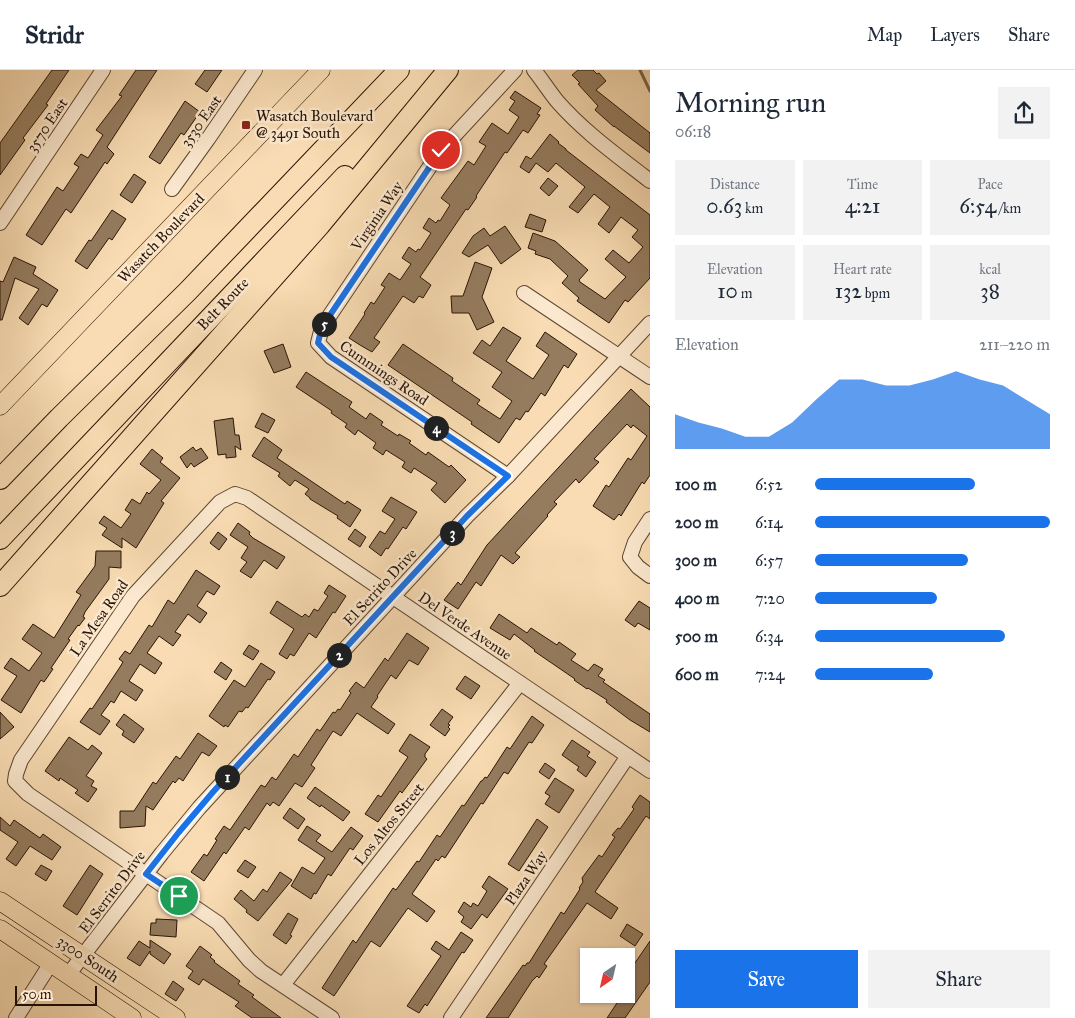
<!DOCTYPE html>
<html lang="en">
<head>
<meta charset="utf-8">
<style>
	body { margin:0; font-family:"IM FELL Great Primer",serif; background:#f2f2f3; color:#1f2937; height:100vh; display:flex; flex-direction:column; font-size:19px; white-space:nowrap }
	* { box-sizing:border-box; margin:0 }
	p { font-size:16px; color:#747a83 }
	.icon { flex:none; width:28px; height:28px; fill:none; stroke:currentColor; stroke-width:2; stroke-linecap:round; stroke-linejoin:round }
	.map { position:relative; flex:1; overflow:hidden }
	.details { display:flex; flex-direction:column; background:#fff; width:425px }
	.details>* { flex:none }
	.needle { width:32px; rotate:214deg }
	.tools { position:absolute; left:580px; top:878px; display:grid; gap:10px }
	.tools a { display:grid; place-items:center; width:55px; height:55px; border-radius:0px; background:#fff; box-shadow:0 1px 4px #0004; font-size:25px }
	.scale { position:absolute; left:15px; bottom:12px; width:82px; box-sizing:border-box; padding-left:5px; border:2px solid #291404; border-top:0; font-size:14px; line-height:18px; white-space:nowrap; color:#291404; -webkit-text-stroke:4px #fbe8ce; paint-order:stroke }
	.pin { position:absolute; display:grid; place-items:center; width:42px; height:42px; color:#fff; margin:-21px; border:2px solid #fff; border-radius:50%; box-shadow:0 1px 5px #0007 }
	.km { position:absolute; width:25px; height:25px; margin:-12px; border-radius:50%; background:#222; color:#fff; font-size:14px; line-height:25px; text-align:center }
	.round { display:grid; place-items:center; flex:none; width:52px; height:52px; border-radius:0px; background:#f2f2f3 }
	.head { display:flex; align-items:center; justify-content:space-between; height:85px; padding:0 25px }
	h1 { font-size:28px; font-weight:600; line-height:38px }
	.figures { display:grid; grid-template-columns:repeat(3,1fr); gap:8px; height:85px; padding:5px 25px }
	.figures div { display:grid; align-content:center; border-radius:0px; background:#f2f2f3; text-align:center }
	.figures b { font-size:21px; font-weight:600 }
	.figures small { font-size:14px; font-weight:400 }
	.figures p { font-size:14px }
	.chart { height:140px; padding:10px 25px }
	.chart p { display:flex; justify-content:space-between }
	.chart svg { width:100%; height:90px; margin-top:5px; fill:#1a73e8; opacity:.7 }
	.action { display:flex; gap:10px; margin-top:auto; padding:10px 25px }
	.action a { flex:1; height:58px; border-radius:0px; background:#1a73e8; color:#fff; font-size:20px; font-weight:600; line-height:58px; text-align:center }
	.action a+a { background:#f2f2f3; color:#1f2937 }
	ul { padding:0 25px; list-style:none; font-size:16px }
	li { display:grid; grid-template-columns:80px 60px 1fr; align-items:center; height:38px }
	li i { height:12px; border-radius:6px; background:#1a73e8 }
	header { display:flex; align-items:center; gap:30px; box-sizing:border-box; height:70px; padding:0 25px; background:#fff; border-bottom:1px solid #e0e1e3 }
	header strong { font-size:24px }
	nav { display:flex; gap:28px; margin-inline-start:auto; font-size:18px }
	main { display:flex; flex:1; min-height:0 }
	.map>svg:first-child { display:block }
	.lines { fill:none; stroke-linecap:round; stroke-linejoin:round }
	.stream { stroke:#7b634a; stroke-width:3 }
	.building { fill:#957c5f; stroke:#291404 }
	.minor-casing { stroke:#5d4630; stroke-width:16 }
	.major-casing { stroke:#291404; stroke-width:19 }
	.highway-casing { stroke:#291404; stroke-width:22 }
	.minor { stroke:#fbe8ce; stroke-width:14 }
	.major { stroke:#f9dcb3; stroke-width:18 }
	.highway { stroke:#f9dcb3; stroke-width:20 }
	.route-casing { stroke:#fff; stroke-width:10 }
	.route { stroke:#1a73e8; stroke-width:6 }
	.poi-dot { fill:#8f2418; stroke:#fbe8ce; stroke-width:2 }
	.labels { text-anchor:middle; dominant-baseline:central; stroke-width:5; stroke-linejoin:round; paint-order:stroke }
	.poi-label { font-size:15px; fill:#291404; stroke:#fbe8ce; text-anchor:start }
	.street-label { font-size:15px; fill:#291404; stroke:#fbe8ce }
</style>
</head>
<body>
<header>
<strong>Stridr</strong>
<nav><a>Map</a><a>Layers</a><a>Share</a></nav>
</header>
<main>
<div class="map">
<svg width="650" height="948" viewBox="0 0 650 948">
	<rect width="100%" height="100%" fill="#f9dcb3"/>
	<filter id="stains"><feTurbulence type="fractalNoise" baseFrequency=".004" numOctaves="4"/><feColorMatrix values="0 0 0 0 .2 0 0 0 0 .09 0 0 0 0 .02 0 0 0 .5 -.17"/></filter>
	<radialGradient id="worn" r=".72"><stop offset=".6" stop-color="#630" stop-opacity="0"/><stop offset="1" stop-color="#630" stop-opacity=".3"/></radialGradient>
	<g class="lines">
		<!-- stream -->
		<polyline class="stream" points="640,0 650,21"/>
	</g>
	<!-- building -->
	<g class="building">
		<polygon points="52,0 69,0 46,34 48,35 23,68 25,70 0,105 0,73"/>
		<polygon points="136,0 157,0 107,77 114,84 107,94 105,92 71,143 66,139 42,175 26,165 57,117 63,121 79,97 74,94 81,84 88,88 103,65 96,60 122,26 119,25"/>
		<polygon points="205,0 222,0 207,22 195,14"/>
		<polygon points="578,0 593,0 597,4 599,3 606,11 596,20 650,63 650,83 614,56 614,57 595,40 598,36 578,14 580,13 572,5"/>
		<polygon points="515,21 541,38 537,44 540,45 528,63 523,60 507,83 505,82 476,126 477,127 468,140 466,139 420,207 431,215 423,228 419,226 414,233 403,226 374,268 380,272 372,282 360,275 349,268 365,244 364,243 371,232 374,234 385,217 381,215 389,203 400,210 411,194 402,188 409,177 416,182 418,179 420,180 431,163 423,158 429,148 436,153 438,150 440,151 450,135 441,128 468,91 474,95 486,76 479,72 492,53 508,64 519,47 509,40 515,31 510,28"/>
		<polygon points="185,31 200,42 184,65 181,63 160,94 149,87"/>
		<polygon points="550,64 559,72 558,73 566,79 566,80 650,145 650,208 628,232 625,230 609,253 577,231 579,228 562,213 568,206 550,189 535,184 536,181 528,178 533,163 555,171 588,200 579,210 580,212 605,229 626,207 605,189 613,180 629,193 643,177 632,167 638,160 621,147 609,163 598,154 610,137 594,124 578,143 569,137 585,117 556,93 548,102 536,93 529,103 520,97 526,86 531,89"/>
		<polygon points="134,104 146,112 132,133 120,125"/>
		<polygon points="548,108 558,116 549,126 540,118"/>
		<polygon points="112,140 126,149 112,170 109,168 87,199 75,191 89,170 91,171"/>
		<polygon points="530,144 546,150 542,162 525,157"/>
		<polygon points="505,156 521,179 501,194 488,175 469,187 462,183 473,166 484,158 490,166"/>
		<polygon points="14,187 36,197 33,204 58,220 47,237 42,234 28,255 19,248 39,219 15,208 2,250 0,250 0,211 3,212"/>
		<polygon points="475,192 492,198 482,227 494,252 477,260 469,243 452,243 451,226 463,226"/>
		<polygon points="503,257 521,268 506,291 533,309 549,285 536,276 545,262 577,284 568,298 564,295 545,326 541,323 528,342 526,341 520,350 516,348 499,373 471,354 472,352 388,295 403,274 453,308 452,311 480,330 477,334 500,349 512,331 492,317 502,302 473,283 482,270 490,276"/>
		<polygon points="283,274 291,297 274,303 264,281"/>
		<polygon points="306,302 352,332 349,337 366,349 370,343 383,352 381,355 398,366 399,364 411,371 409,373 426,385 428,382 449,397 451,395 466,410 445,433 431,420 437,413 414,398 411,403 402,397 405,392 386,380 383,385 373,378 376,373 358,360 355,365 345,357 347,354 331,343 332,341 296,317"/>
		<polygon points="631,319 650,337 650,405 644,414 642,412 621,446 619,444 614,450 593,436 606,415 609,417 628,388 631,390 647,366 633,355 631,358 627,354 594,389 599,392 579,413 576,409 554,432 557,434 547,445 548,446 515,483 520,487 513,494 501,485 481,516 476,512 458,539 444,530 458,512 461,515 487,475"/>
		<polygon points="262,343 275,350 268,363 255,357"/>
		<polygon points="233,348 235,365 239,365 241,380 235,376 236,387 226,388 226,384 218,385 214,351"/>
		<polygon points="264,367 282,380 277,388 345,434 347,431 361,440 350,457 337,448 338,446 310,429 310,428 305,424 309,419 295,410 290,416 278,406 280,403 252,386"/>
		<polygon points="193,377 196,381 201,378 208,388 194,397 191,393 187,398 180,387"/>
		<polygon points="152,379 163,388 160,392 180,408 161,431 164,433 136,478 122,468 122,478 102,465 107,458 99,453 104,446 121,458 131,444 125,440 132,429 140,434 147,422 149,424 161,410 140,394"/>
		<polygon points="391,427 417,442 406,459 403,457 388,479 386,478 381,486 369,477 380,461 385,464 395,449 382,441"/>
		<polygon points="238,453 250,462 249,464 253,468 285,487 277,499 264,490 251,508 240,501 247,492 241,488 248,477 230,465"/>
		<polygon points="355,459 366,467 360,477 348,469"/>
		<polygon points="218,462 227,469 219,480 210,473"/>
		<polygon points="96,481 121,481 121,498 109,497 109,509 85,542 83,547 85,548 79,556 78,555 68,569 70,570 51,598 53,599 44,612 41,610 21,643 1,630 17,606 4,598 11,588 29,601 42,583 22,569 33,554 54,568 81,525 76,522 95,496"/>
		<polygon points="196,500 220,516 214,525 207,521 197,536 207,543 200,553 188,544 175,562 181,565 173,576 159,566 147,583 162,593 155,604 140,594 129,611 143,620 136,631 121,621 114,633 111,631 101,645 110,651 100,665 80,652 90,638 92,639 120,597 123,592 119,589 125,581 130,584 149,555 152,557 168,530 174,534"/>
		<polygon points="329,515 346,526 335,543 333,542 316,568 309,563 294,586 290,584 287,589 279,584 294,559 270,543 277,531 302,547 305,544 309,547 314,539 318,541 328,526 324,523"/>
		<polygon points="639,531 650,538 650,560 638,553 635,557 625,550"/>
		<polygon points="499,544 527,563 531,558 557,575 559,572 576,584 571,590 588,601 594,594 603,599 598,606 605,610 603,612 650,644 650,662 630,650 606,632 607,630 588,618 587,619 574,610 575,609 534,581 535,580 514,564 510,570 490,558"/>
		<polygon points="407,563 429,578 418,595 409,590 396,609 391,605 377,626 378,627 371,637 395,654 388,664 357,643 341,666 333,661 311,695 315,698 302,717 295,713 279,736 273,732 270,736 267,733 249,760 245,757 226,784 224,782 204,811 191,802 204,784 207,786 217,770 215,769 224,756 230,760 261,715 265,717 272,707 276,710 294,684 298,687 317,659 320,661 333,642 335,643 338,639 340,640 351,623 349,621 356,612 364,618 385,588 388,591"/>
		<polygon points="249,575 259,581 253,590 243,584"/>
		<polygon points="221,592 232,600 226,610 214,602"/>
		<polygon points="261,593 275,602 270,610 268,609 248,638 246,637 242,642 239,641 228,657 225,655 224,657 209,646 234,610 245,617"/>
		<polygon points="465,606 480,616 471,629 456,619"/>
		<polygon points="442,639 453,647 448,654 450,655 448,657 450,659 445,666 430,655"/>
		<polygon points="0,642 14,657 0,669"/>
		<polygon points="124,644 144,659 134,673 122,665 124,661 116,655"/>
		<polygon points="532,646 544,655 532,673 529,672 508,704 504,702 483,734 481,733 445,788 442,786 438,791 436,789 412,824 435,841 427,852 408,838 380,877 371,871 334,926 322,918 353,870 356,873 393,818 396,820 417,791 419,792 437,765 440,767 462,735 464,736 481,711 482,711 485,707 487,708 507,677 510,679"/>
		<polygon points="198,663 217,676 209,686 202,682 183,711 179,708 175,713 173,711 153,740 146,736 145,756 120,758 120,741 134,741 153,712 156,714 176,686 180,689"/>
		<polygon points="410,664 430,677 425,684 425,687 427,689 402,723 400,721 378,752 365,744 378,725 381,727 408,687 399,681"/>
		<polygon points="69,667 88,680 92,675 102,683 86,706 94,711 91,716 97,719 88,732 75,723 78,720 60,708 59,711 45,701"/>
		<polygon points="572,670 590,682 587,686 596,692 586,707 577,700 579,697 562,685"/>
		<polygon points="545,693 555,700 549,709 539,702"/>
		<polygon points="555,708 574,720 559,743 545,734 550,726 545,723"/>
		<polygon points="315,717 350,742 343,751 321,735 320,737 307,728"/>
		<polygon points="640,725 650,732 650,749 646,746 595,822 618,838 611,849 587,833 544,894 547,896 539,908 537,906 532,911 508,948 486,948 523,895 525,896 527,893 529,893 561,842 564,844 580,819 579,818 583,812 582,808 599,785 602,787 615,767 612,765 618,758 620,759 634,739 632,737"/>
		<polygon points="290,738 305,749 298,759 283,748"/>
		<polygon points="0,747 10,756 14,750 40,768 43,764 61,777 52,790 30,776 16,796 6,789 18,772 0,760"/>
		<polygon points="537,749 548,757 519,801 508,794"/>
		<polygon points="307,756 321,765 316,771 332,782 351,757 363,766 353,780 350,778 331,806 328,804 316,824 314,823 311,829 291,816 302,797 314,804 325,788 298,770"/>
		<polygon points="245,790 256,797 248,808 237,801"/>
		<polygon points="41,795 52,801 46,811 35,804"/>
		<polygon points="90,795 103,804 77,845 63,836"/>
		<polygon points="280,802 292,810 258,851 246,842 247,840 234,829 241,820 254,831 263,819 267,822"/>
		<polygon points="489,806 508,819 487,848 482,844 471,859 461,852 464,847 458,842 464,832 471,837 473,833 478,836 487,821 482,817"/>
		<polygon points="288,843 298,849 290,865 292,866 286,874 273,865"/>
		<polygon points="156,849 177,850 176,867 150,865 151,853 156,853"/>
		<polygon points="627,854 643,864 635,876 620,866"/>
		<polygon points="461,862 473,870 464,883 462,882 427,936 425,934 419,943 407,936 441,886 431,879 436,871 449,880"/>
		<polygon points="150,870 171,884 164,894 150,884 150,881 140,896 127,888 139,871 150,878"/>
		<polygon points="650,871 650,912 625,948 607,948 623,924 626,924 626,906"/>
		<polygon points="200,876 212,885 210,887 215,891 214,892 240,911 238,914 254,925 252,927 281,948 252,948 235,936 239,932 203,909 199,915 188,908 193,901 186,896"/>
		<polygon points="173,911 184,919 176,931 165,924"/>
	</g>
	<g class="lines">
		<!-- minor casing -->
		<g class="minor-casing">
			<g id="minor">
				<path d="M534 0C542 10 549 21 557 31 584 62 618 86 650 111"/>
				<polyline points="172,119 208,69 255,0"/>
				<polyline points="0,153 103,0"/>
				<polyline points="524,223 650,307"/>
				<polyline points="508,406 331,287 318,273 321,261 324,254 441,80 515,0"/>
				<polyline points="650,449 635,472 630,487 638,497 650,506"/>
				<polyline points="68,905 162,783 199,738 467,446 508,406 650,253"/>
				<polyline points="283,915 520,613"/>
				<polyline points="16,948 51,893"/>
				<polyline points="332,948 261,901 249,890 218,853 28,724 15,711 16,704 21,690 133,526 220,432 235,424 247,428 650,701"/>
				<polyline points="451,948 628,686"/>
			</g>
		</g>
		<!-- major casing -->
		<g class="major-casing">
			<g id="major">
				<polyline points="0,336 321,0"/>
				<polyline points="0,831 176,948"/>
				<polyline points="0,859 132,948"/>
			</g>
		</g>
		<!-- highway casing -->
		<g class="highway-casing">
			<g id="highway">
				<polyline points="0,409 59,348 188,221 399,0"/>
				<polyline points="0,469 345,106"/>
				<polyline points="0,516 320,155 448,0"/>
			</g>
		</g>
		<!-- minor -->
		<use href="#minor" class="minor"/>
		<!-- major -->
		<use href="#major" class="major"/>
		<!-- highway -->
		<use href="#highway" class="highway"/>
	</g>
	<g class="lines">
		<!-- route casing -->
		<g class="route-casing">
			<polyline id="route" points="179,826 146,804 179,762 213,722 467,446 508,406 331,287 318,273 321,260 324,254 441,80"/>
		</g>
		<!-- route -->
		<use href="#route" class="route"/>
	</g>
	<!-- markers -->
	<rect class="poi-dot" x="241" y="50" width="10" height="10" rx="2.5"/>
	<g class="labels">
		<!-- poi labels -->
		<g class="poi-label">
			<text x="256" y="46">Wasatch Boulevard<tspan x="256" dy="17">@ 3491 South</tspan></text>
		</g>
		<!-- street labels -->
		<g class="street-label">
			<text transform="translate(201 51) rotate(-55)">3530 East</text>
			<text transform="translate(47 55) rotate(-56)">3570 East</text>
			<text transform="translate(377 146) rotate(-56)">Virginia Way</text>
			<text transform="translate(161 168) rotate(-46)">Wasatch Boulevard</text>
			<text transform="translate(223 234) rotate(-46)">Belt Route</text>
			<text transform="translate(384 303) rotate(34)">Cummings Road</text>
			<text transform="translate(380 517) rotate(-47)">El Serrito Drive</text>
			<text transform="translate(99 548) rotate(-55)">La Mesa Road</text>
			<text transform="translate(465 556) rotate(34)">Del Verde Avenue</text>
			<text transform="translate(389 754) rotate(-51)">Los Altos Street</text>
			<text transform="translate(526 808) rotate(-56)">Plaza Way</text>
			<text transform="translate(112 822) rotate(-53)">El Serrito Drive</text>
			<text transform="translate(88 889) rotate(34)">3300 South</text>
		</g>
	</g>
	<rect width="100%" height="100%" filter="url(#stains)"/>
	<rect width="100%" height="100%" fill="url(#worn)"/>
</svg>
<div class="tools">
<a><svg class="needle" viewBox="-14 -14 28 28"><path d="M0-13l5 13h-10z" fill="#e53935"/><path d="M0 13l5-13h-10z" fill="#747a83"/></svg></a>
</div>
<div class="scale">50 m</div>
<div class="pin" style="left:179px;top:826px;background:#1e9e55"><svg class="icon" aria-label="arrive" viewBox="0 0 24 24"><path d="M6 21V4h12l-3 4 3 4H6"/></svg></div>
<div class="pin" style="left:441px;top:80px;background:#d93025"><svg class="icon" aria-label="check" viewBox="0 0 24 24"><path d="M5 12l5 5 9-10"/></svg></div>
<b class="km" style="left:227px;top:707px">1</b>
<b class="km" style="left:339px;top:585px">2</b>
<b class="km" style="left:452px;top:463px">3</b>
<b class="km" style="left:436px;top:358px">4</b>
<b class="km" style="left:324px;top:254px">5</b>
</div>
<section class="details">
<div class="head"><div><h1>Morning run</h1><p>06:18</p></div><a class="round"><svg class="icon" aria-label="share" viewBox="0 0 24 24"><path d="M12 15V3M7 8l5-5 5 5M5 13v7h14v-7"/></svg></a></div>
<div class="figures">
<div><p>Distance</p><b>0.63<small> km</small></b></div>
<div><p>Time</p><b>4:21</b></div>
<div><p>Pace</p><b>6:54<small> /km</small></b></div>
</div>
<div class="figures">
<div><p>Elevation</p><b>10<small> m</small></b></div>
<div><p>Heart rate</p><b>132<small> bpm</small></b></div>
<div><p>kcal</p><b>38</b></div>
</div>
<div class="chart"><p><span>Elevation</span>211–220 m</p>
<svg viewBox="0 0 160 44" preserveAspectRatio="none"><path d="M0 44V27L10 31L20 34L30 38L40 38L50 31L60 20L70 10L80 10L90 13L100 13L110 10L120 6L130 10L140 13L150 20L160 27V44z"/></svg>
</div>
<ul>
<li><b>100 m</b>6:52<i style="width:68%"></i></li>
<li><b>200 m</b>6:14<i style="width:100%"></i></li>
<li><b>300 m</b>6:57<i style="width:65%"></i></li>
<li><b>400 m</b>7:20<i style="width:52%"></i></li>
<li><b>500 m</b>6:34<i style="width:81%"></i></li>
<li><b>600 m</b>7:24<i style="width:50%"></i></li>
</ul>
<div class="action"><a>Save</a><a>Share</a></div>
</section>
</main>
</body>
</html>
